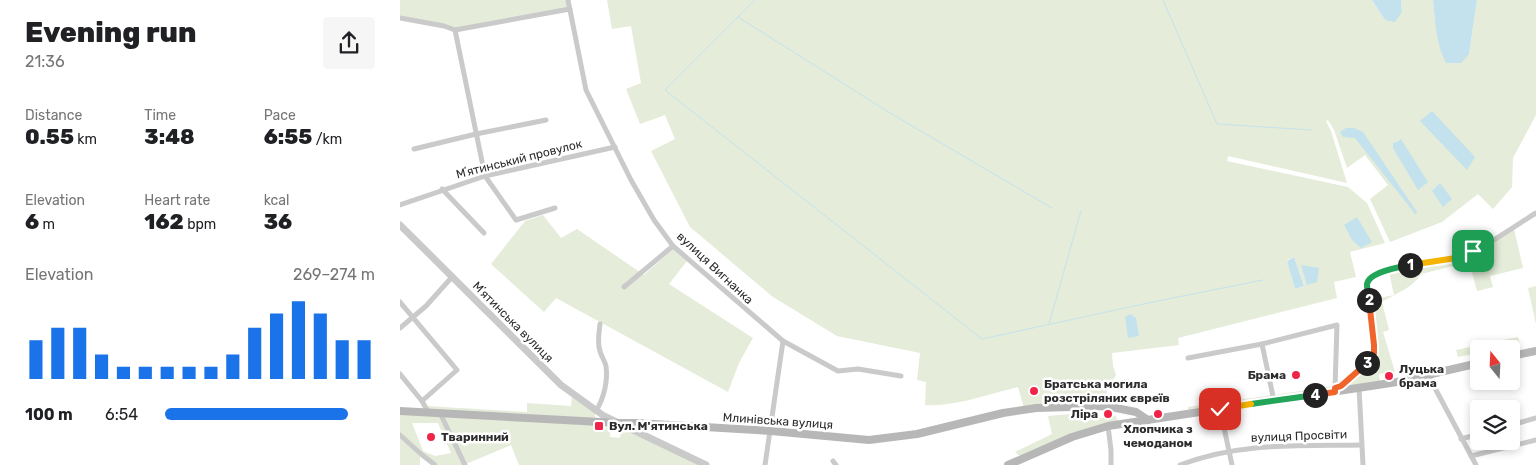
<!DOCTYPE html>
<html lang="en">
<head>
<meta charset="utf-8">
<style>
	body { margin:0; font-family:Rubik,sans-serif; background:#f6f6f6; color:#202124; height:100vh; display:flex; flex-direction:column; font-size:19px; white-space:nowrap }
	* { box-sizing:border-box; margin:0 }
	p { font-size:16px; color:#757577 }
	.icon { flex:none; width:28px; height:28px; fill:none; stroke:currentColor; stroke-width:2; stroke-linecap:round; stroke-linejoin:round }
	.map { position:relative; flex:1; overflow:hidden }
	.panel { display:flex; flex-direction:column; background:#fff; width:400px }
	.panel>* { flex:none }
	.needle { width:32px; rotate:342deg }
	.tools { position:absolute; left:1070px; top:340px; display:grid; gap:10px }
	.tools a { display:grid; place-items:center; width:50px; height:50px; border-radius:5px; background:#fff; box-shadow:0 2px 8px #0003; font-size:25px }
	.pin { position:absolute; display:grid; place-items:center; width:42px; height:42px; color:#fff; margin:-21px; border-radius:10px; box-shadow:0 2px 8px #0006 }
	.km { position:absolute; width:25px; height:25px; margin:-12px; border-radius:50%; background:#222; color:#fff; font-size:14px; line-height:25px; text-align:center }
	.round { display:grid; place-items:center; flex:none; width:52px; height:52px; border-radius:5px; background:#f6f6f6 }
	.head { display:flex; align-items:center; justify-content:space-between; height:85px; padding:0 25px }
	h1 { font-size:28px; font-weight:800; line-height:38px }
	.figures { display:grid; grid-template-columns:repeat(3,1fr); gap:8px; height:85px; padding:5px 25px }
	.figures div { display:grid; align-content:center }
	.figures b { font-size:21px; font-weight:800 }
	.figures small { font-size:14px; font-weight:400 }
	.figures p { font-size:14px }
	.chart { height:140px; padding:10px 25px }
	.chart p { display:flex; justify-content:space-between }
	.chart svg { width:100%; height:90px; margin-top:5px; stroke:#1a73e8; stroke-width:6 }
	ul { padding:0 25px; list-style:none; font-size:16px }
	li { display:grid; grid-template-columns:80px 60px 1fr; align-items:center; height:38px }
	li i { height:12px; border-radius:6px; background:#1a73e8 }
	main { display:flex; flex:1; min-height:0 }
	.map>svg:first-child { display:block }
	.green { fill:#e5ecd9; fill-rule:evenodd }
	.water { fill:#c4e2ed }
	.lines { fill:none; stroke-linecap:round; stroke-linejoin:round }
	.stream { stroke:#c4e2ed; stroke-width:1 }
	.minor { stroke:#cacaca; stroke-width:5 }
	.tertiary { stroke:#cacaca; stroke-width:7 }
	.secondary { stroke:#b7b7b7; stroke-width:8 }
	.split-1-casing { stroke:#fff; stroke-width:10 }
	.split-2-casing { stroke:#fff; stroke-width:10 }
	.split-3-casing { stroke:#fff; stroke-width:10 }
	.split-4-casing { stroke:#fff; stroke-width:10 }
	.split-5-casing { stroke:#fff; stroke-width:10 }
	.split-6-casing { stroke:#fff; stroke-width:10 }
	.split-1 { stroke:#f5b400; stroke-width:6 }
	.split-2 { stroke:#22a559; stroke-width:6 }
	.split-3 { stroke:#f0652b; stroke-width:6 }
	.split-4 { stroke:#f0652b; stroke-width:6 }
	.split-5 { stroke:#22a559; stroke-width:6 }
	.split-6 { stroke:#f5b400; stroke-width:6 }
	.poi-dot { fill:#f02449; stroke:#fff; stroke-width:2 }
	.labels { text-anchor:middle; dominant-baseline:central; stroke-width:5; stroke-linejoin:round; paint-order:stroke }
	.street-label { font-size:12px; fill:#2d2d2d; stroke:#fff }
	.poi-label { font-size:12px; font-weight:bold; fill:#2d2d2d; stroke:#fff; text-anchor:start }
</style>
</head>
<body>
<main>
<section class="panel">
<div class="head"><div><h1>Evening run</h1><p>21:36</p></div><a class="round"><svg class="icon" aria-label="share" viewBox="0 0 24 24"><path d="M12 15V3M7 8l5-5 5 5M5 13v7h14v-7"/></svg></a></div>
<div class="figures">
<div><p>Distance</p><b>0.55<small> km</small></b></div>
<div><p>Time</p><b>3:48</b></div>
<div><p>Pace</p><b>6:55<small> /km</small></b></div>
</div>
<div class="figures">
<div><p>Elevation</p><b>6<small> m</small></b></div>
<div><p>Heart rate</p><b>162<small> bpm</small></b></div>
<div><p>kcal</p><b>36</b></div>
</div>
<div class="chart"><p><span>Elevation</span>269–274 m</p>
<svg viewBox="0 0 160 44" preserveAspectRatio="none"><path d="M5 44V25M15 44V19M25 44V19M35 44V32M45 44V38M55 44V38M65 44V38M75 44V38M85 44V38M95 44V32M105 44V19M115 44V12M125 44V6M135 44V12M145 44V25M155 44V25"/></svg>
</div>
<ul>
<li><b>100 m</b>6:54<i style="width:87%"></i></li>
</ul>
</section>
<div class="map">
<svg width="1136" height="465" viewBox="0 0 1136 465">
	<rect width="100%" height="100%" fill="#fff"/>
	<!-- green -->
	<g class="green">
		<polygon points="0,0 166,0 168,8 55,29 0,17"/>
		<path d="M207 0H972L985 20 1002 12 1001 0H1033L1035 21 1069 54 1077 0H1136V115L1113 158 1112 187 1093 209 1078 194 1042 222 990 242 970 199 988 185 965 155 947 168 934 130 928 120 926 121 931 131 947 183 828 156 827 161 948 187 967 203 985 243 950 252 956 277 934 282 937 298 778 338 779 345 712 353 713 366 716 375 707 390V404L624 408 618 387C590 394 553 407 525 405L526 382 517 380 520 353 437 336 373 297 290 227 251 151 275 139 265 115 240 124 226 89 241 83 231 26 212 29ZM894 257 904 286 895 289 887 260Z"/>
		<polygon points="143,215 161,238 177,229 244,275 273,249 287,261 269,284 353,338 339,363 328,392 156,298 144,312 91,264 125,221"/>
		<path d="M1114 229 1123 268 1090 276 1093 287 1077 291 1069 262 1021 274C1014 287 995 294 982 302L989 330 983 332 995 372 979 374 980 382 942 387C951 379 971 365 975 354 980 342 973 313 971 300L994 295 989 272 1000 269 1056 260Z"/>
		<polygon points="1136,286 1136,324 1128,288"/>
		<polygon points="1118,337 1120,344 1098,349 1090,349 1088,343"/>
		<polygon points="1084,344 1085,349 1079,349 1079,353 1058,357 1056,350"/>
		<polygon points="933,386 933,389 874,398 874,395"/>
		<polygon points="872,395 872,398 788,411 788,407"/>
		<polygon points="172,396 195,413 195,418 191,420 29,410 27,406 127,412 127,403 171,406"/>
		<polygon points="682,413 684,420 716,416 718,422 620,456 615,452 652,434 648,416"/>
		<path d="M0 414 39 415 63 465H38L22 453 0 432ZM12 423H38L51 453 35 456 23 451Z"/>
		<polygon points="43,415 193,424 193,428 206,429 206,425 211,425 210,437 220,438 221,432 215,431 216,425 301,465 119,465 111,445 66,464"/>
		<polygon points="0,438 20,456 20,465 0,465"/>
	</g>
	<!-- water -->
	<g class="water">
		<polygon points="972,0 1001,0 1002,12 995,22 985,20"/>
		<path d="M1033 0H1077L1069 54 1061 63H1046C1036 44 1035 21 1033 0Z"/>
		<polygon points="1032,111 1075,157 1067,170 1020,121"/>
		<polygon points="946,128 954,128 963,132 1017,212 1016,215 955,138 943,137 940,132"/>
		<polygon points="1001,139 1028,182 1018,190 993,148 993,143 997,142"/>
		<polygon points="1040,183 1052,199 1043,207 1032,191"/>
		<polygon points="957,217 972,242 961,248 952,240 944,225"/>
		<polygon points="894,257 904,286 895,289 887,261"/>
		<polygon points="901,265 919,268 917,282 907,285"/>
		<polygon points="730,314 736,318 739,336 728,338 725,317"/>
	</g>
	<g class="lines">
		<!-- stream -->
		<g class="stream">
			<polyline points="355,0 265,90 582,339 748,303 863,280"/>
			<polyline points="763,0 817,124 911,130"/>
			<polyline points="338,17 490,113 652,208"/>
			<polyline points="649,324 681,211"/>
		</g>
		<!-- minor -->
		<g class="minor">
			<polyline points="168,0 186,90 231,180 254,220 273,246 383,341 438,371 458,369 501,376"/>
			<polyline points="0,18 44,26 55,30 170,9"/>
			<polyline points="55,30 85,176 116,220 155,208"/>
			<polyline points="14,149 76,134 146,120"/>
			<polyline points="42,189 84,233"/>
			<polyline points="0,205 85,176 215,147"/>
			<polyline points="224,287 273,246"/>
			<polyline points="0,302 57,370 22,401"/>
			<polyline points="0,328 26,306 52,277"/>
			<polyline points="862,344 874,401"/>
			<polyline points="788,358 862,344 937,325 935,388"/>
			<polyline points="0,374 22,401 28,412"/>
			<polyline points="1028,375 1076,465"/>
			<polyline points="959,388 963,465"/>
			<path d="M935 392V388L941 386C954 375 973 363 974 345L967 285C976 262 1034 263 1056 258 1081 251 1113 227 1136 213"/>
			<polyline points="820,409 832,465"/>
			<path d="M196 411C204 398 208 381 206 366 205 361 201 356 200 351 197 343 199 333 200 324"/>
			<polyline points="40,413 65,465"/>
			<polyline points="1111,425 1136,418"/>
			<polyline points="708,426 711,450 711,465"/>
			<polyline points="0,435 21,454 35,465"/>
			<polyline points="1061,439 1079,434"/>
			<polyline points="1071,456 1136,440"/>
			<polyline points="433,461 436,465"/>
			<polyline points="365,465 383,341"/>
			<path d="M780 465C839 442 899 446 961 445"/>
		</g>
		<!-- tertiary -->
		<polyline class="tertiary" points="0,225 161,385 204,416 306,465"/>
		<!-- secondary -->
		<g class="secondary">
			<polyline points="1111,356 1136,351"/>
			<polyline points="0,411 219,423 237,423 371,431 469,440 517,434 603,413 636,408 706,406 736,412 748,420"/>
			<polyline points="608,465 672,437 708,426 997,382 1079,363"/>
		</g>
	</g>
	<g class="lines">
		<!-- split-1 casing -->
		<g class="split-1-casing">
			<polyline id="split-1" points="1010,265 1056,258 1073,251"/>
		</g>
		<!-- split-2 casing -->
		<g class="split-2-casing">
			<path id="split-2" d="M969 300C968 295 967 289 967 284 969 272 999 267 1010 265"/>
		</g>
		<!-- split-3 casing -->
		<g class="split-3-casing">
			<polyline id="split-3" points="967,363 974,353 974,345 969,300"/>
		</g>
		<!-- split-4 casing -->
		<g class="split-4-casing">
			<polyline id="split-4" points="915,395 935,392 935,388 941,386 967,363"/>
		</g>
		<!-- split-5 casing -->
		<g class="split-5-casing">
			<polyline id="split-5" points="851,404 915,395"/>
		</g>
		<!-- split-6 casing -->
		<g class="split-6-casing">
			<polyline id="split-6" points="820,409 851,404"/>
		</g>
		<!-- split-1 -->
		<use href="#split-1" class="split-1"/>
		<!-- split-2 -->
		<use href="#split-2" class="split-2"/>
		<!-- split-3 -->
		<use href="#split-3" class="split-3"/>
		<!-- split-4 -->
		<use href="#split-4" class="split-4"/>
		<!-- split-5 -->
		<use href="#split-5" class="split-5"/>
		<!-- split-6 -->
		<use href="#split-6" class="split-6"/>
	</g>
	<!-- markers -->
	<g class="poi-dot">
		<circle cx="896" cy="375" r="5"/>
		<circle cx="989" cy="376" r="5"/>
		<circle cx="634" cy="391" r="5"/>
		<circle cx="708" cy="414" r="5"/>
		<circle cx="758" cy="414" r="5"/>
		<rect x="194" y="421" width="10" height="10" rx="2.5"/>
		<circle cx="31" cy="437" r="5"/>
	</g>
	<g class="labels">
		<!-- street labels -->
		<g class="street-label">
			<text transform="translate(119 159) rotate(-14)">Мʼятинський провулок</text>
			<text transform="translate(315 268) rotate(43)">вулиця Вигнанка</text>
			<text transform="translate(113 322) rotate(45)">Мʼятинська вулиця</text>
			<text transform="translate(378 421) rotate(4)">Млинівська вулиця</text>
			<text transform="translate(899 436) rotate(-2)">вулиця Просвіти</text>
		</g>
		<!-- poi labels -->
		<g class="poi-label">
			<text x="999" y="369">Луцька<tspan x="999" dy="14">брама</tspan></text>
			<text x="886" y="375" text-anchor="end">Брама</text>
			<text x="644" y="384">Братська могила<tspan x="644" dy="14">розстріляних євреїв</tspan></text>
			<text x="698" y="414" text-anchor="end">Ліра</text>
			<text x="209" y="426">Вул. М'ятинська</text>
			<text x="758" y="429" text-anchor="middle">Хлопчика з<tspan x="758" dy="14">чемоданом</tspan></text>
			<text x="41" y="437">Тваринний</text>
		</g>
	</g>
</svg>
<div class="tools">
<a><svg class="needle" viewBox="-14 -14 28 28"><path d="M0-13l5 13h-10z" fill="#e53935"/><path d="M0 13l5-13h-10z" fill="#757577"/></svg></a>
<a><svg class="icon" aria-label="layers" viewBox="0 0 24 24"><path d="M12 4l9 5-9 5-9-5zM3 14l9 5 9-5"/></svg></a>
</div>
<div class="pin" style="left:1073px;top:251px;background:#1e9e55"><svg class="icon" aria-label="arrive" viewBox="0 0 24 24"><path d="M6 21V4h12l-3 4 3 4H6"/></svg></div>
<div class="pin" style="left:820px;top:409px;background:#d93025"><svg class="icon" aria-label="check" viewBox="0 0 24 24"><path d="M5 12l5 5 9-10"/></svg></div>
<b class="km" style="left:1010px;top:265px">1</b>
<b class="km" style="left:969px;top:300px">2</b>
<b class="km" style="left:967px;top:363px">3</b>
<b class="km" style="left:915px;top:395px">4</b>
</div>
</main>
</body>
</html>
